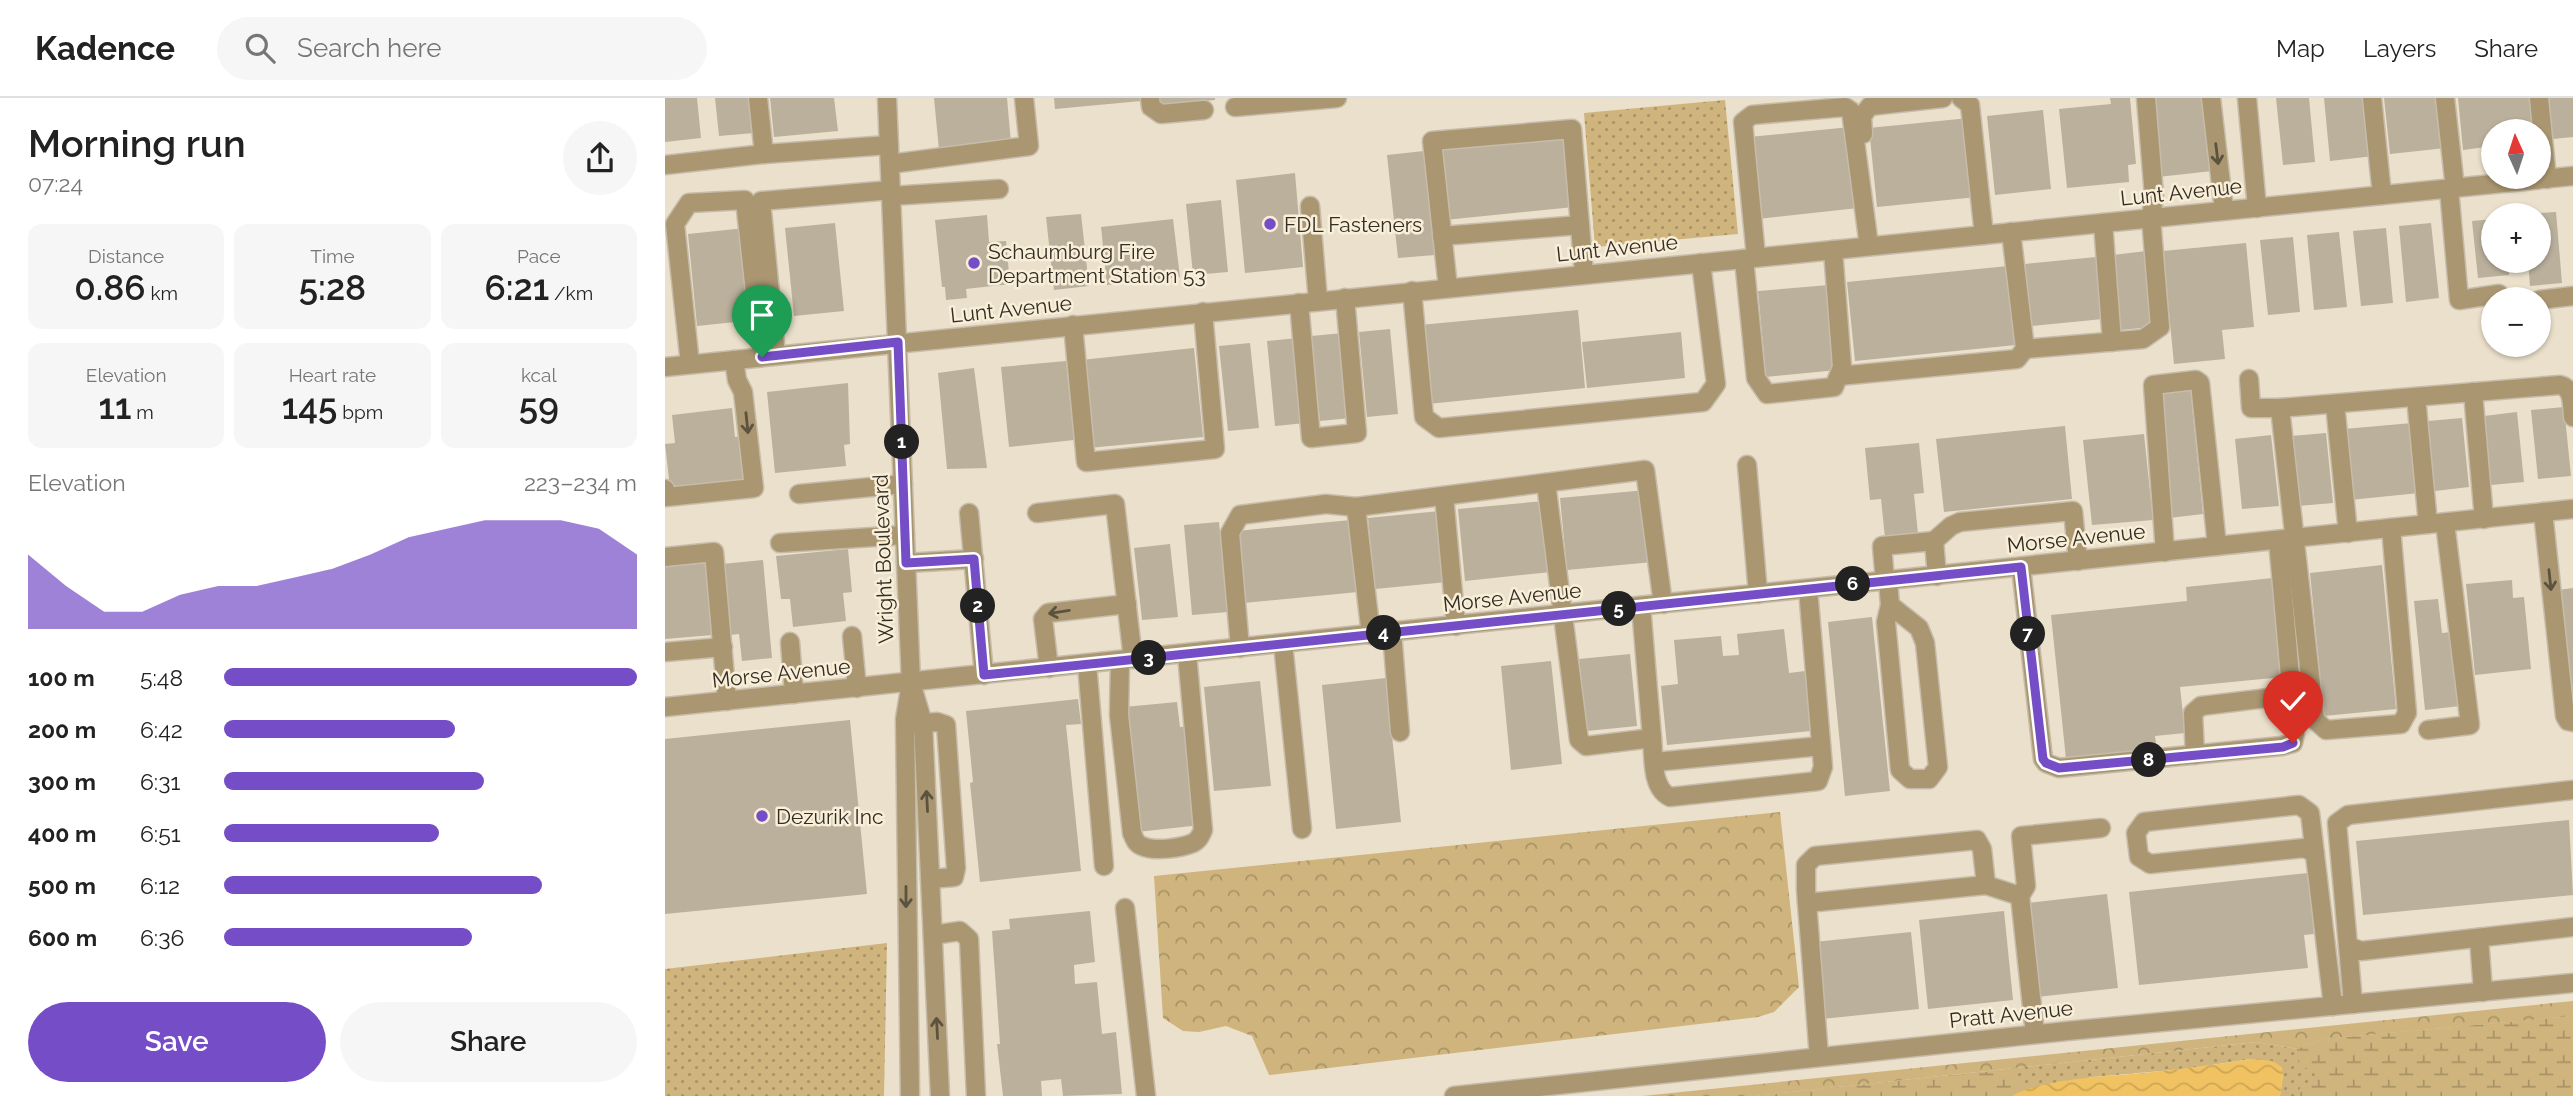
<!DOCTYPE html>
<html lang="en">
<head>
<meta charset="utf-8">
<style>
	body { margin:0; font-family:Raleway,sans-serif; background:#f6f6f6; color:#222; height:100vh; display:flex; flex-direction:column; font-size:26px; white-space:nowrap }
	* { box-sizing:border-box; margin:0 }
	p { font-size:23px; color:#767676 }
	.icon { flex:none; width:38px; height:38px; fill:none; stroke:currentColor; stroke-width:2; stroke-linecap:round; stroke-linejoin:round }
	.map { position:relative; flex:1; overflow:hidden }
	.panel { display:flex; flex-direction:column; background:#fff; width:665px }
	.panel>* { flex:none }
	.needle { width:46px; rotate:357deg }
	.controls { position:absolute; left:1816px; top:21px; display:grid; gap:14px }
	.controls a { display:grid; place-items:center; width:70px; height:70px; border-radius:50%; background:#fff; box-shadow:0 2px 5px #0004; font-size:35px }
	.pin { position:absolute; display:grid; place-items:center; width:60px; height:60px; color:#fff; margin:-72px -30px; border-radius:50% 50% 50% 0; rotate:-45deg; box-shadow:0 0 7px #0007 }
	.pin .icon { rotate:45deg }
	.km { position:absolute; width:35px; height:35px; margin:-18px; border-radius:50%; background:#222; color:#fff; font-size:19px; line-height:35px; text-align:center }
	.round { display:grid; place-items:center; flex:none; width:74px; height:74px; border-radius:37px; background:#f6f6f6 }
	.head { display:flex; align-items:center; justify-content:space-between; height:119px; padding:0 28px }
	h1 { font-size:38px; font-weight:600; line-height:52px }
	.metrics { display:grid; grid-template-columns:repeat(3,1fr); gap:10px; height:119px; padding:7px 28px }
	.metrics div { display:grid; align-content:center; border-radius:14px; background:#f6f6f6; text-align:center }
	.metrics b { font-size:35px; font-weight:600 }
	.metrics small { font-size:19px; font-weight:400 }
	.metrics p { font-size:19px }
	.chart { height:196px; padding:14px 28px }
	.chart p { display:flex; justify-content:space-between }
	.chart svg { width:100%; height:126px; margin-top:7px; fill:#754ec7; opacity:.7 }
	.action { display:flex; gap:14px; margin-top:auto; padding:14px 28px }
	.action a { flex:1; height:80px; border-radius:42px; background:#754ec7; color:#fff; font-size:28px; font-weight:600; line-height:80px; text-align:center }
	.action a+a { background:#f6f6f6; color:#222 }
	ul { padding:0 28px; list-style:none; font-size:23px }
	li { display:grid; grid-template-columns:112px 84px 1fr; align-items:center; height:52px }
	li i { height:18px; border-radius:9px; background:#754ec7 }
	header { display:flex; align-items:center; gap:42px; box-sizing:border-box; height:98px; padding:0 35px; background:#fff; border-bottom:2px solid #e0e0e0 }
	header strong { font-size:33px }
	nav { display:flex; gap:38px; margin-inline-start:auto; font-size:24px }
	.search { width:490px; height:63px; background:#f6f6f6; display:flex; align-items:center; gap:18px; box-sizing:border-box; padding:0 24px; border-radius:38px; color:#767676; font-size:26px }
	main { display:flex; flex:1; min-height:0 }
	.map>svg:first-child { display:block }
	.grass { fill:url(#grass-dots) }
	.forest { fill:url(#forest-crowns) }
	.wetland { fill:url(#wetland-marsh) }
	.water { fill:url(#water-waves) }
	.building { fill:#bab09c }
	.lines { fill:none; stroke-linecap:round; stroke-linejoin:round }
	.minor-casing { stroke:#c6bcaa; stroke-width:21 }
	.minor { stroke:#aa9771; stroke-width:18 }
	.oneway { stroke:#5c5240 }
	.route-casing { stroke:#fff; stroke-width:14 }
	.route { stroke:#754ec7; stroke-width:9 }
	.poi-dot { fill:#754ec7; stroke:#f9eed8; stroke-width:2.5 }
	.labels { text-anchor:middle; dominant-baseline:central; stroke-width:5; stroke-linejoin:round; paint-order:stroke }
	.street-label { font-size:21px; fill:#322d25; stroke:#f9eed8 }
	.poi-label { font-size:21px; fill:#322d25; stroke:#f9eed8; text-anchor:start }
</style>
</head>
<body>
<header>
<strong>Kadence</strong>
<div class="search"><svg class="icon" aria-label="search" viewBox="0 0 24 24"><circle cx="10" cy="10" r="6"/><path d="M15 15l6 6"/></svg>Search here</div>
<nav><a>Map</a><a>Layers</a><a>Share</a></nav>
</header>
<main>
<section class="panel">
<div class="head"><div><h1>Morning run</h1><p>07:24</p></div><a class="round"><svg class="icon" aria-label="share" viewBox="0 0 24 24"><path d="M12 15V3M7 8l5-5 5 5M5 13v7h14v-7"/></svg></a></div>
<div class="metrics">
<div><p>Distance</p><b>0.86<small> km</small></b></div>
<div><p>Time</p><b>5:28</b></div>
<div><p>Pace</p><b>6:21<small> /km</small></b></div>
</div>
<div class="metrics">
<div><p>Elevation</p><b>11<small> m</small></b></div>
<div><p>Heart rate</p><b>145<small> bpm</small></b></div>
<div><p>kcal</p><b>59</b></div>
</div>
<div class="chart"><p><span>Elevation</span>223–234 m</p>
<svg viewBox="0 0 160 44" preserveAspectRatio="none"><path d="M0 44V18L10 29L20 38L30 38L40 32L50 29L60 29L70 26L80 23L90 18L100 12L110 9L120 6L130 6L140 6L150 9L160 18V44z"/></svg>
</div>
<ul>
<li><b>100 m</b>5:48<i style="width:100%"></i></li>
<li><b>200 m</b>6:42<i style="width:56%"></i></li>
<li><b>300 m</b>6:31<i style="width:63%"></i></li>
<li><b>400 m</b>6:51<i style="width:52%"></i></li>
<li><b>500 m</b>6:12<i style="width:77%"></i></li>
<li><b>600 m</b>6:36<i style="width:60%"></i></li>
</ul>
<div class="action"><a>Save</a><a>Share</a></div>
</section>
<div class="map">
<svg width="1908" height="998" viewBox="0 0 1908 998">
	<defs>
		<pattern id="grass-dots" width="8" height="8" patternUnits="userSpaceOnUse" patternTransform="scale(1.75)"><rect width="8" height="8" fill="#cfb47d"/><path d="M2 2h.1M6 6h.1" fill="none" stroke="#a99366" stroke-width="1.8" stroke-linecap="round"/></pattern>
		<pattern id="forest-crowns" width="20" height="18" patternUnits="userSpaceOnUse" patternTransform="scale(1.75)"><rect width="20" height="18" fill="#cfb47d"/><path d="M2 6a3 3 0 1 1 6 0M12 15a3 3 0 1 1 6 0" fill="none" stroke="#a99366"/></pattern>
		<pattern id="wetland-marsh" width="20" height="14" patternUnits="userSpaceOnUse" patternTransform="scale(1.75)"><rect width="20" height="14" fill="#cfb47d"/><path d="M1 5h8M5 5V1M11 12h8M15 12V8" fill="none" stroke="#a99366"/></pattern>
		<pattern id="water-waves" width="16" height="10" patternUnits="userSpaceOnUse" patternTransform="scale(1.75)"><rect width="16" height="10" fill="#f0c261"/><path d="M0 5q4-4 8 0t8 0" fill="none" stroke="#cea754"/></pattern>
	</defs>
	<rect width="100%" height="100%" fill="#ebe0cb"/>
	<!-- grass -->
	<g class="grass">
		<polygon points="1060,2 1073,136 930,149 919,15"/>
		<polygon points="222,845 219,998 0,998 0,871"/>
		<polygon points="1908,918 1908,998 1615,998 1618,977 1586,961 1519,971 1427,979 1347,998 1090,998 1591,944 1632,951 1660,941"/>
	</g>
	<!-- forest -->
	<g class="forest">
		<polygon points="1115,714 1134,889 1109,914 1093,919 604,977 587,938 561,928 534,934 518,933 498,920 489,778"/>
		<polygon points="1908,903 1908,918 1660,941 1632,951 1591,944 1090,998 977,998"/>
	</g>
	<!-- wetland -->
	<g class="wetland">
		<path d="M1908 918V998H1631L1636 988 1651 980 1648 973C1636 969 1632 964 1632 951L1660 941Z"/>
		<polygon points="1340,972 1357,983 1363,991 1347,998 1090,998"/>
	</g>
	<!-- water -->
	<path class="water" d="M1586 961 1607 963 1617 969 1618 977 1615 998H1347C1375 981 1444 978 1479 975 1515 971 1550 967 1586 961Z"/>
	<!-- building -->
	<g class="building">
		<polygon points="0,0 32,0 36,40 0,44"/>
		<polygon points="50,0 86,0 89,35 54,38"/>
		<polygon points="105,0 169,0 173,33 109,39"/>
		<polygon points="269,0 342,0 346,45 274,52"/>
		<polygon points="389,0 475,0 476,3 390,11"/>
		<polygon points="492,0 550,0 550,2 493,7"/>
		<polygon points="1445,0 1465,0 1471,66 1463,67 1464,84 1402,90 1394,11 1446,6"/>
		<polygon points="1486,0 1540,0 1547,73 1493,79"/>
		<polygon points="1611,0 1644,0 1650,64 1618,67"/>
		<polygon points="1659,0 1703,0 1709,58 1665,63"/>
		<polygon points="1719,0 1775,0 1781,50 1725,56"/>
		<polygon points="1793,0 1865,0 1869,33 1829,33 1829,48 1798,52"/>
		<polygon points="1884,0 1908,0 1908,39 1888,41"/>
		<polygon points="1378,12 1386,91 1330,97 1322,18"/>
		<polygon points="1304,20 1312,99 1212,109 1204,30"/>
		<polygon points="1185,29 1193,110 1093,121 1084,39"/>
		<polygon points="902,39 909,109 780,122 773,51"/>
		<polygon points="759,53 770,157 733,160 722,57"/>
		<polygon points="630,75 638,169 580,175 571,82"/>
		<polygon points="556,102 563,174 528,177 521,106"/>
		<polygon points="1891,114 1897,185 1865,188 1863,163 1874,163 1874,115"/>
		<polygon points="416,116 424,188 389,192 381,119"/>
		<polygon points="322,117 324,144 341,143 345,186 301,191 302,200 281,202 280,189 277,189 270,122"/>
		<polygon points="508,121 515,179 442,187 436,129"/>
		<polygon points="1829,121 1829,163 1843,163 1844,177 1813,180 1807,123"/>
		<polygon points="170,125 179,213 129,218 120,130"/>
		<polygon points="1766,125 1774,200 1741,204 1734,128"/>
		<polygon points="80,130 89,222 32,228 23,136"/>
		<polygon points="1721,130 1728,205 1696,208 1688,133"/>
		<polygon points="1674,134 1682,209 1649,212 1642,137"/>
		<polygon points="1628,139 1635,214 1603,217 1595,142"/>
		<polygon points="1581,145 1589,229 1557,232 1560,261 1509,266 1498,153"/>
		<polygon points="1481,153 1488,229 1455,232 1448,157"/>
		<polygon points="1431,159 1438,221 1366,228 1360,166"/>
		<polygon points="1343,168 1351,247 1190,263 1182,184"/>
		<polygon points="1164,187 1172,272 1101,279 1093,193"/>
		<polygon points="913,212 920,290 763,306 755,227"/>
		<polygon points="725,231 733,316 702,319 694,234"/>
		<polygon points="1016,234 1020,280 922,290 917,244"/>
		<polygon points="678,235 686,320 655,323 646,238"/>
		<polygon points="633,240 641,325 610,328 602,243"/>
		<polygon points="585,245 594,330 563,333 554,248"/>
		<polygon points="529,250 538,339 424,350 416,262"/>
		<polygon points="401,263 409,342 344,349 336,269"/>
		<polygon points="309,270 322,370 282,371 273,275"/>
		<polygon points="183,285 185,346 179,347 181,368 110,375 102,294"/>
		<polygon points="1525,287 1538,416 1504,420 1491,290"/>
		<polygon points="1899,309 1906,378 1873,381 1866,312"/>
		<polygon points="67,310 70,339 79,338 83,381 5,390 0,346 10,345 7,317"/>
		<polygon points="1852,314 1859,384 1826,387 1819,318"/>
		<polygon points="1797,320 1804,389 1770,393 1763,323"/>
		<polygon points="1747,325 1754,395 1685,402 1679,331"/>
		<polygon points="1400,328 1407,401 1279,414 1271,341"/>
		<polygon points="1661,335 1668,405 1633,408 1626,338"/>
		<polygon points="1479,336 1488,422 1427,427 1418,342"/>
		<polygon points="1606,337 1614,408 1577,411 1570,341"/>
		<polygon points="1254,345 1259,395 1249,396 1253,436 1220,440 1216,401 1205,402 1200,350"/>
		<polygon points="981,392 988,464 902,472 895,400"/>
		<polygon points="879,403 886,474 800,483 793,411"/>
		<polygon points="775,413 782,484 710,491 703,420"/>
		<polygon points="686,422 693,494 579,505 572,433"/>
		<polygon points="554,424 563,514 527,517 519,427"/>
		<polygon points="505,446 513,519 477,522 469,450"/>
		<polygon points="183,451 187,494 178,495 181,523 128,529 125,501 116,501 111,458"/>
		<polygon points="98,462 107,560 77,563 74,536 65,537 57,466"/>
		<polygon points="41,465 48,537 0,541 0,469"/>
		<polygon points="1717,467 1731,611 1659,618 1645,475"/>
		<polygon points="1608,480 1618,579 1515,589 1520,635 1490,638 1492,652 1401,661 1386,517 1522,503 1521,489"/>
		<polygon points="1847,482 1848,500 1859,499 1866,571 1810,577 1801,486"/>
		<polygon points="1908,490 1908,615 1893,492"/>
		<polygon points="1773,501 1777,535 1787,534 1795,608 1760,612 1749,503"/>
		<polygon points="1207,519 1225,693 1180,698 1163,524"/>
		<polygon points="1119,531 1124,575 1140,573 1146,633 1002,647 996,588 1013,586 1009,542 1056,538 1058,558 1074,557 1072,536"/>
		<polygon points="965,556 972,628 922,633 914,561"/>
		<polygon points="886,563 897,666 846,672 836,568"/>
		<polygon points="721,580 736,724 671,731 657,587"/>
		<polygon points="595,583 606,688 549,693 539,589"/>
		<polygon points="413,601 416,626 401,627 416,773 315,784 305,685 308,684 301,613"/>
		<polygon points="512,604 515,629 525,628 536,727 472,734 459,609"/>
		<polygon points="185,622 202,796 0,816 0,641"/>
		<polygon points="1904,722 1908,797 1698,817 1691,743"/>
		<polygon points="1643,775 1649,836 1639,837 1643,870 1474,887 1464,794"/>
		<polygon points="1442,796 1453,890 1372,899 1362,805"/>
		<polygon points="425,813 430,864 409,867 410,886 432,884 437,936 451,934 457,996 398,998 396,981 376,983 377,998 338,998 332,946 335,946 327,833 345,831 344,821"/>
		<polygon points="1339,813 1348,902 1263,911 1254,822"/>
		<polygon points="1246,834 1254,911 1157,921 1149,844"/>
	</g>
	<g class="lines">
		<!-- minor casing -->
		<g class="minor-casing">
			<g id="minor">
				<polyline points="93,0 99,56 224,47"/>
				<polyline points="222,0 246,585 240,621 245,998"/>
				<polyline points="485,0 486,9 496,16 539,12"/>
				<polyline points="1296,0 1305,7 1319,137"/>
				<polyline points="1546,0 1559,112"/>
				<polyline points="1582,0 1592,110"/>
				<polyline points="1707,0 1717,97"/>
				<polyline points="1780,0 1790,90"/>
				<polyline points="1874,0 1882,81"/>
				<polyline points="570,9 672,0"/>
				<polyline points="1198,36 1197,18 1205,8 1278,0"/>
				<polyline points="225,66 364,48 359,0"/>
				<polyline points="0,67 99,56"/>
				<polyline points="1784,91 1794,202 1834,196"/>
				<polyline points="226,98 334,91"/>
				<polyline points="645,108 653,203"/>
				<polyline points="1438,125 1447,244"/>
				<polyline points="777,138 915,127"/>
				<polyline points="1091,159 1078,24 1087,17 1180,9 1186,13 1204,148"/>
				<polyline points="1079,161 1091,280 1102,296 1169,289 1177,269 1168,152"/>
				<polyline points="783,190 767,43 907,31 919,176"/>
				<polyline points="747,193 759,319 774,330 1038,304 1051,286 1036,165"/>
				<polyline points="1874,202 1908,198"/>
				<polyline points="634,205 646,340 692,335 680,200"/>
				<polyline points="408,227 421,364 550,351 538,214"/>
				<polyline points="1360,251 1478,241 1495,229 1486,120 1489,98 1481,0"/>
				<polyline points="111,257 96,103 226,92"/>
				<polyline points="25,266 10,126 24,105 80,102 97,259"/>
				<polyline points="0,269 1908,78"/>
				<polyline points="1174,278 1352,261 1360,251 1346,134"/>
				<polyline points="1584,281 1586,310 1615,310"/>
				<polyline points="1808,294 1819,421"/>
				<polyline points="1751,299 1763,426"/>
				<polyline points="1670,306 1683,435"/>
				<polyline points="1082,367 1093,496"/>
				<polyline points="881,385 914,642 921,648 987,640 976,508"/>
				<polyline points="0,391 1,399 89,390 78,294 72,282 69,262"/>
				<polyline points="134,396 238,386"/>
				<polyline points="779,398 791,528"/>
				<polyline points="1878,414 1900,618 1903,623 1908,624"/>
				<polyline points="304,415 319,577"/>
				<polyline points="372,415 450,406 468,561"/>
				<path d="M1726 430 1742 615 1736 626 1661 632 1650 622 1615 310 1895 287C1908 290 1907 306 1908 319"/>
				<polyline points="1269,443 1286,428 1295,424 1408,413 1413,463"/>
				<polyline points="115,445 240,437"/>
				<polyline points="1500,454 1488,287 1531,282 1535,285 1552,448"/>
				<polyline points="0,459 49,454 62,603"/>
				<polyline points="241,465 309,461"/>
				<polyline points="1356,469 1378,661 1381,665 1394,670 1617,648 1628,645 1630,635 1613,442"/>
				<polyline points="1220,483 1217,448 1269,443 1272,478"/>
				<polyline points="1223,483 1225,507 1221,524 1235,672 1245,681 1264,681 1273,669 1260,545 1254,530 1225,507"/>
				<polyline points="727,535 735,634"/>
				<polyline points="706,537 691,409 980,372 998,506"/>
				<polyline points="187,538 192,590"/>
				<polyline points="125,544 129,596"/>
				<polyline points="618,546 637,731"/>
				<polyline points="575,550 565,435 575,417 661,406 691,409"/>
				<polyline points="0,554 58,549"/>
				<path d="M455 563 454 617 467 735C469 740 471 746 477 748 489 754 516 750 528 745 534 742 536 737 538 732L522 556"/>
				<polyline points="422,566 439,768"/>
				<polyline points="384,570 378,521 383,515 462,506"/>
				<polyline points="247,588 258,625 275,998"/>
				<polyline points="0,609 1908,411"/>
				<polyline points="248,626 272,624 281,627 291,770 289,779 265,781"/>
				<polyline points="1763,632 1805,627 1780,425"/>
				<path d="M987 640C989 659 986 690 1005 699L1153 683 1158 669 1143 491"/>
				<polyline points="1530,657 1528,615 1536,608 1627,597"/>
				<polyline points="990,664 1156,648"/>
				<polyline points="1908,692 1683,717 1672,725 1683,848 1696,853 1908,829"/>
				<polyline points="1650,755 1639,750 1485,766 1474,759 1471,735 1479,724 1634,707 1645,715 1668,908"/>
				<polyline points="1355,798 1361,788 1356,738 1436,730"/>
				<polyline points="1142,805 1321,787"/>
				<polyline points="460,810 481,998"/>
				<polyline points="268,837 295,833 304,841 311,998"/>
				<polyline points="1814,840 1818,894"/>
				<polyline points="1683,848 1688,906"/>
				<polyline points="1154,959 1141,792 1141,767 1150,758 1312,742 1317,751 1321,787 1355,798 1370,936"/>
				<polyline points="789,998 1402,933 1908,885"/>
			</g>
		</g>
		<!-- minor -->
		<use href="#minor" class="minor"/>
	</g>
	<!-- one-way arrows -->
	<defs><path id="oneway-shaft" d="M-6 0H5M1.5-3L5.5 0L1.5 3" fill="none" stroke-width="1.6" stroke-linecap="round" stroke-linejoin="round" transform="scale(1.75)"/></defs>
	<g class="oneway">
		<use href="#oneway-shaft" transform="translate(1552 56) rotate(83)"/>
		<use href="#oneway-shaft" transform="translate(82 325) rotate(84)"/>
		<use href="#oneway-shaft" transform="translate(1885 482) rotate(84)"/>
		<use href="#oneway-shaft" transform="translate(394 514) rotate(171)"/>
		<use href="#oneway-shaft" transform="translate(262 703) rotate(-93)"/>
		<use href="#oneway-shaft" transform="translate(241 799) rotate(90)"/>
		<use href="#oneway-shaft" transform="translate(272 930) rotate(-93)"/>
	</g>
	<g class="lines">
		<!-- route casing -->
		<g class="route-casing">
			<polyline id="route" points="97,259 233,244 241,465 309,461 319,577 1356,469 1378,661 1381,665 1394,670 1618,649 1628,645"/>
		</g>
		<!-- route -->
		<use href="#route" class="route"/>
	</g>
	<!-- markers -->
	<g class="poi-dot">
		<circle cx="605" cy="126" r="7"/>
		<circle cx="309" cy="165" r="7"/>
		<circle cx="97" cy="718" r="7"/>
	</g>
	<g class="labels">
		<!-- street labels -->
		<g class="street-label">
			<text transform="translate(1516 94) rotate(-6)">Lunt Avenue</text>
			<text transform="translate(952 150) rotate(-6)">Lunt Avenue</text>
			<text transform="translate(346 211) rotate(-6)">Lunt Avenue</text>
			<text transform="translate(1411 440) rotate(-6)">Morse Avenue</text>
			<text transform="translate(218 461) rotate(-92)">Wright Boulevard</text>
			<text transform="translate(847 499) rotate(-6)">Morse Avenue</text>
			<text transform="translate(116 575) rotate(-6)">Morse Avenue</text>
			<text transform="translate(1346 916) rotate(-6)">Pratt Avenue</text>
		</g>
		<!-- poi labels -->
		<g class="poi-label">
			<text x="619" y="126">FDL Fasteners</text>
			<text x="323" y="153">Schaumburg Fire<tspan x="323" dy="24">Department Station 53</tspan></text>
			<text x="111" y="718">Dezurik Inc</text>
		</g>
	</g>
</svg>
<div class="controls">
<a><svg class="needle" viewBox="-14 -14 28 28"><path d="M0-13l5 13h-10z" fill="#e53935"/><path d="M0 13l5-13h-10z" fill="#767676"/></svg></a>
<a>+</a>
<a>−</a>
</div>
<div class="pin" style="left:97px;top:259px;background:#1e9e55"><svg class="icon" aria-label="arrive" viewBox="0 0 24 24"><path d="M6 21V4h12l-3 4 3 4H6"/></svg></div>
<div class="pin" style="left:1628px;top:645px;background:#d93025"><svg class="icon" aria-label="check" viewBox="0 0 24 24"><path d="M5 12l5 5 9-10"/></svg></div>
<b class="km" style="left:237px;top:344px">1</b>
<b class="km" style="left:313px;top:508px">2</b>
<b class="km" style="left:484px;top:560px">3</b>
<b class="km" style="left:719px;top:535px">4</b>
<b class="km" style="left:954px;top:511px">5</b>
<b class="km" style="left:1188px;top:486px">6</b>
<b class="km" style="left:1363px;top:536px">7</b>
<b class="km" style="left:1484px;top:662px">8</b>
</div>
</main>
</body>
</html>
